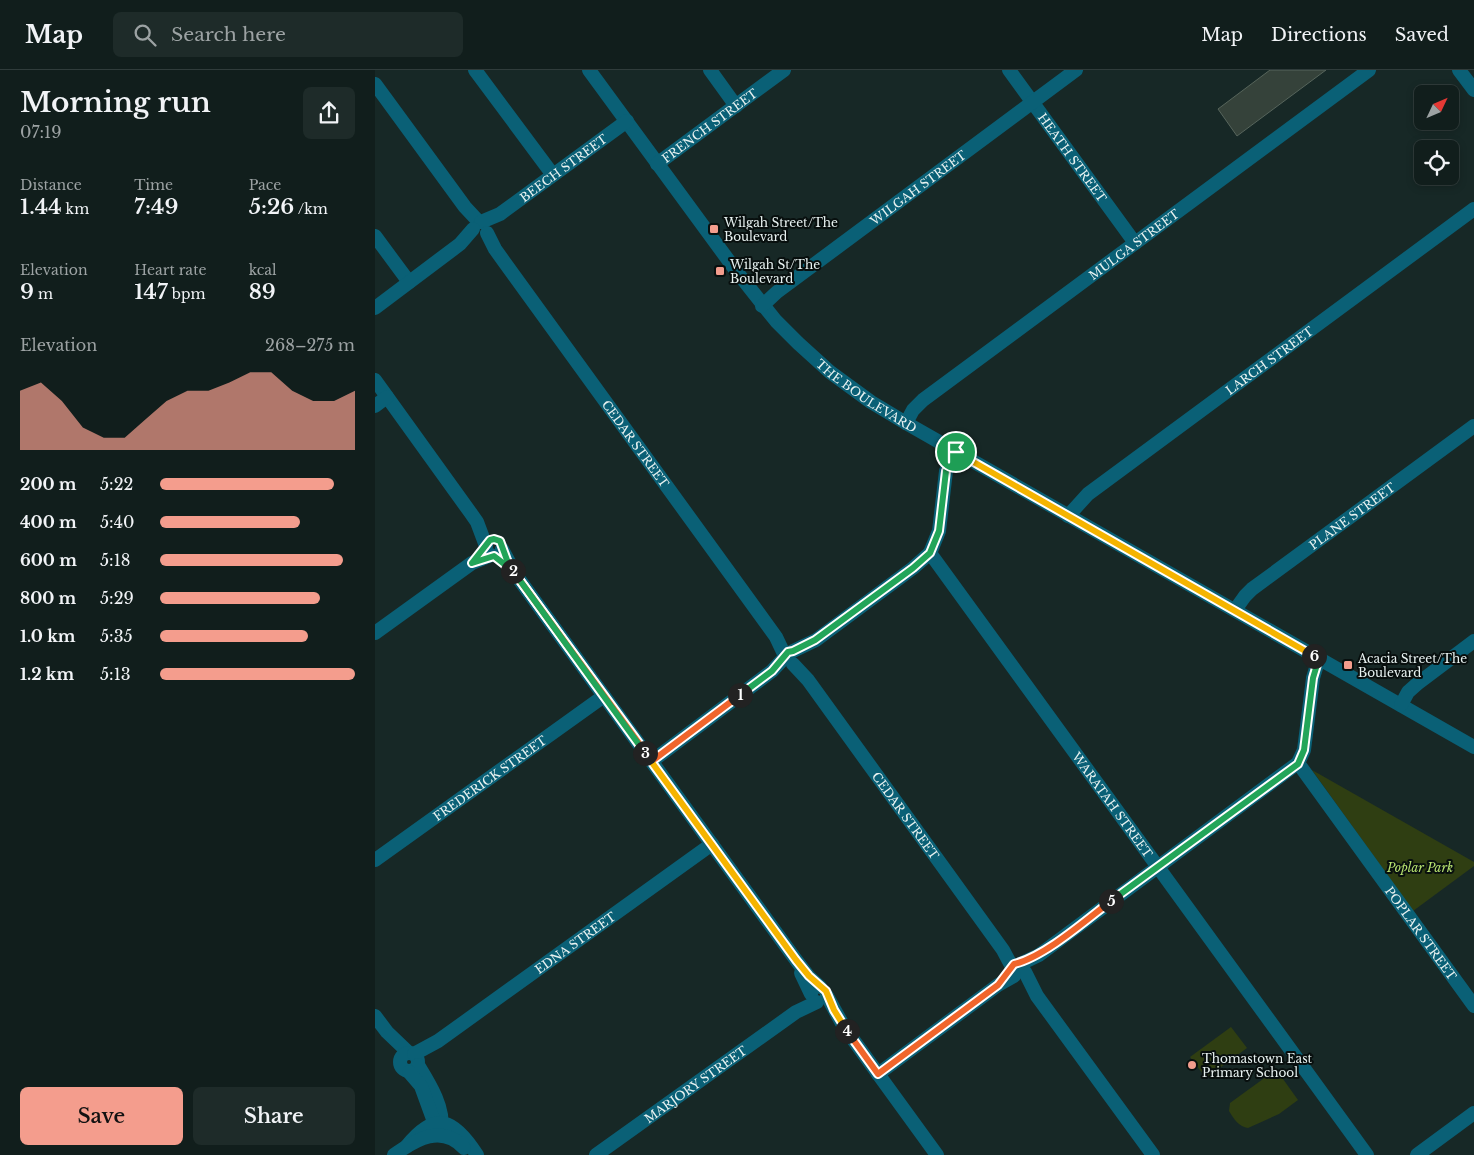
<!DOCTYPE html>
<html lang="en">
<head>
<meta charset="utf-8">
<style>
	body { margin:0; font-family:"Libre Baskerville",serif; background:#1e2b29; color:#f1f3f6; height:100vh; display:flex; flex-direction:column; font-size:19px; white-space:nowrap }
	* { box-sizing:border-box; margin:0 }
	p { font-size:16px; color:#9ca2a3 }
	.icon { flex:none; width:28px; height:28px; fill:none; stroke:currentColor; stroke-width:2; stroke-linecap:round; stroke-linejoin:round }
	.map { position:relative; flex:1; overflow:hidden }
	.panel { display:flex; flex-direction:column; background:#111e1c; width:375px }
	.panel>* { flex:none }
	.needle { width:32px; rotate:46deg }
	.fabs { position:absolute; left:1039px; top:15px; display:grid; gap:10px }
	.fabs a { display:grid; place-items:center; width:45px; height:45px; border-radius:8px; background:#111e1c; box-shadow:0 2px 8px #0003,0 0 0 1px #303c3b; font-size:25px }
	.pin { position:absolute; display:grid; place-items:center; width:42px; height:42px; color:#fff; margin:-21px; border:2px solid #fff; border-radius:50%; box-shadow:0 1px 5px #0007 }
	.km { position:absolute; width:25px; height:25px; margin:-12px; border-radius:50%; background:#222; color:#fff; font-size:14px; line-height:25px; text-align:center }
	.round { display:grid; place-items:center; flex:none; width:52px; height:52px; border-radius:8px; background:#1e2b29 }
	.head { display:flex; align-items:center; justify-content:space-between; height:85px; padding:0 20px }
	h1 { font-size:28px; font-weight:600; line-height:38px }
	.metrics { display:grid; grid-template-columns:repeat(3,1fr); gap:8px; height:85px; padding:5px 20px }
	.metrics div { display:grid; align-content:center }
	.metrics b { font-size:21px; font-weight:600 }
	.metrics small { font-size:14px; font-weight:400 }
	.metrics p { font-size:14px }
	.chart { height:140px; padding:10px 20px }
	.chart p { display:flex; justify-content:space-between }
	.chart svg { width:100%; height:90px; margin-top:5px; fill:#f49d8d; opacity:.7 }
	.primary-button { display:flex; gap:10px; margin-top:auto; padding:10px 20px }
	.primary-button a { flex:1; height:58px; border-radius:8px; background:#f49d8d; color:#111; font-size:20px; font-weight:600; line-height:58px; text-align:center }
	.primary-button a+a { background:#1e2b29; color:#f1f3f6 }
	ul { padding:0 20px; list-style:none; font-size:16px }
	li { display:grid; grid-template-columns:80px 60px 1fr; align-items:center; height:38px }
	li i { height:12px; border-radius:6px; background:#f49d8d }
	header { display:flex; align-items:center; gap:30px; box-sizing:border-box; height:70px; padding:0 25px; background:#111e1c; border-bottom:1px solid #303c3b }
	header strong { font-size:24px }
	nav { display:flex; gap:28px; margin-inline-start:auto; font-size:18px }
	.search { width:350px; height:45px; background:#1e2b29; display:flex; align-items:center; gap:12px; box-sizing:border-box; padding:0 18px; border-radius:8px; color:#9ca2a3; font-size:19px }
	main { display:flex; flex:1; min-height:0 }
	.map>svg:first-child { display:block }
	.green { fill:#2f3e12 }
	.building { fill:#35423a; stroke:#57655c }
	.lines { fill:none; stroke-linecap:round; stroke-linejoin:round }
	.minor { stroke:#0a6076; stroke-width:14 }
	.split-1-casing { stroke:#fff; stroke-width:10 }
	.split-2-casing { stroke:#fff; stroke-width:10 }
	.split-3-casing { stroke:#fff; stroke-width:10 }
	.split-4-casing { stroke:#fff; stroke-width:10 }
	.split-5-casing { stroke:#fff; stroke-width:10 }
	.split-6-casing { stroke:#fff; stroke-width:10 }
	.split-7-casing { stroke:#fff; stroke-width:10 }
	.split-1 { stroke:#22a559; stroke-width:6 }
	.split-2 { stroke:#f0652b; stroke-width:6 }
	.split-3 { stroke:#22a559; stroke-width:6 }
	.split-4 { stroke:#f5b400; stroke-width:6 }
	.split-5 { stroke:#f0652b; stroke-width:6 }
	.split-6 { stroke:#22a559; stroke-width:6 }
	.split-7 { stroke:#f5b400; stroke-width:6 }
	.poi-dot { fill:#f49d8d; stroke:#080f0e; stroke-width:2 }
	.labels { text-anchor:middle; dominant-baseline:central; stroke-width:4; stroke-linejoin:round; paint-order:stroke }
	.street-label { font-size:12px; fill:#e8f2f1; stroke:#080f0e }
	.poi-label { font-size:12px; fill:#e8f2f1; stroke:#080f0e; text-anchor:start }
	.park-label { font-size:12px; font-style:italic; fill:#b7e270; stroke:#080f0e }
</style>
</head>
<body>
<header>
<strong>Map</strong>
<div class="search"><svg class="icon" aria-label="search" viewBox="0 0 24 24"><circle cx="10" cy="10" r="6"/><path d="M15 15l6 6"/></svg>Search here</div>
<nav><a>Map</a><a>Directions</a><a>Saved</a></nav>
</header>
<main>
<section class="panel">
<div class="head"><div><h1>Morning run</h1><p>07:19</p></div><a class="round"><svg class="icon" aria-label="share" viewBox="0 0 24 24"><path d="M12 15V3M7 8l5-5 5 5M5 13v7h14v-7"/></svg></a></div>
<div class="metrics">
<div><p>Distance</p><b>1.44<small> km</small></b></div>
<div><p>Time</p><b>7:49</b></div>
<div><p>Pace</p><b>5:26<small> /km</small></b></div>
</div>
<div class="metrics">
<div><p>Elevation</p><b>9<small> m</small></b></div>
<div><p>Heart rate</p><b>147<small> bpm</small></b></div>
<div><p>kcal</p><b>89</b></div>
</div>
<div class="chart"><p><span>Elevation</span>268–275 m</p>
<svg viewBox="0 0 160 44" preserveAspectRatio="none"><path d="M0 44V15L10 11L20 20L30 33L40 38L50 38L60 29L70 20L80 15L90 15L100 11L110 6L120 6L130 15L140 20L150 20L160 15V44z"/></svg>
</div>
<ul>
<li><b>200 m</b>5:22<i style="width:89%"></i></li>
<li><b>400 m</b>5:40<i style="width:72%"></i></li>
<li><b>600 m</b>5:18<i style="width:94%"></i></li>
<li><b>800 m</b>5:29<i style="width:82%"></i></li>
<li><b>1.0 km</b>5:35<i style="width:76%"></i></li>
<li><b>1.2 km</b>5:13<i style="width:100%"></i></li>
</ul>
<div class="primary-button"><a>Save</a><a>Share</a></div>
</section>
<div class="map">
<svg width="1099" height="1085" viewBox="0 0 1099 1085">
	<rect width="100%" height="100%" fill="#172826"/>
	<!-- green -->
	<g class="green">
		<polygon points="937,700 1099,792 1099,796 1038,841"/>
		<polygon points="856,957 872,978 831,1008 815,987"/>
		<path d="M899 1001 903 1002 923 1030 904 1044 873 1058C864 1057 859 1049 854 1041L855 1033Z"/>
	</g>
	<!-- building -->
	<polygon class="building" points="895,0 951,0 862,66 843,39"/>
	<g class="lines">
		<!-- minor -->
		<g class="minor">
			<polyline points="100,0 178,105"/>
			<path id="s1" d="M214 0 362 202 401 251 423 273 455 302 496 332 531 353 1099 677"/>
			<polyline points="335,0 361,36"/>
			<path id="s2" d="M634 0 760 173"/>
			<polyline points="1084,0 1099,20"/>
			<polyline points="0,14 90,137 104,152"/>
			<path id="s3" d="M282 94 409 0"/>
			<path id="s4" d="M106 152 125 144 252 51"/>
			<path id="s5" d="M112 163 120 179 130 193 401 567 410 586"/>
			<polyline points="0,166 34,212"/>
			<path id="s6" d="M387 236 402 222 701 0"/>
			<polyline points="0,238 85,174 98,159"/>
			<polyline points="0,310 95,442 102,452 111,476"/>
			<polyline points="0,336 12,327"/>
			<path id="s7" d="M531 353 538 340 548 330 994 0"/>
			<path id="s8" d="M693 446 713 424 1099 139"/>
			<polyline points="127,479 141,505 421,890 434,907 445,917"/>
			<path id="s9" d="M555 483 992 1085"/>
			<path id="s10" d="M860 540 870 526 877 519 1099 356"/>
			<polyline points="0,563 97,493 116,485"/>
			<polyline points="418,581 441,570 538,498 555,483 564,461 571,401 581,382"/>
			<path id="s11" d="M418 594 433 610 628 880 637 897"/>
			<polyline points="1026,635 1033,622 1042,614 1099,571"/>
			<polyline points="277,691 397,601 410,587"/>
			<path id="s12" d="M923 693 1099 936"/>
			<path id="s13" d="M0 790 229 626"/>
			<polyline points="645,894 664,885 923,693 929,680 938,608 944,588"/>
			<polyline points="650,902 662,926 778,1085"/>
			<polyline points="426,903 436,924"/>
			<polyline points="452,926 469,957 562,1085"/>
			<polyline points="0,946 12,962 34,983"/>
			<circle cx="34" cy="992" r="9"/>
			<path id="s14" d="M39 984 63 971 337 774"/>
			<path d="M43 995C54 1013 70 1038 66 1059"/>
			<polyline points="34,1002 46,1016 62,1060"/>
			<polyline points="503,1004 623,915 639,906"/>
			<path d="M32 1076C61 1040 79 1049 102 1085"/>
			<path d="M19 1085C41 1069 67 1054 89 1078"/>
			<path id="s15" d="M221 1085 421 942 442 932"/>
			<polyline points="1042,1085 1099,1043"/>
		</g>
	</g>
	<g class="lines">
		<!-- split-1 casing -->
		<g class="split-1-casing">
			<polyline id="split-1" points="365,625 397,601 413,582 418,581 440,570 538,498 555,483 564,461 571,401 581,382"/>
		</g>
		<!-- split-2 casing -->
		<g class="split-2-casing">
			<polyline id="split-2" points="138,501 277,691 365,625"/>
		</g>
		<!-- split-3 casing -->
		<g class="split-3-casing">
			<polyline id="split-3" points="138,501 119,486 97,493 115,470 119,469 125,471 132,490 141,505 270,683"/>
		</g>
		<!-- split-4 casing -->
		<g class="split-4-casing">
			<polyline id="split-4" points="270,683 421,890 434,906 451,921 459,940 472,961"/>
		</g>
		<!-- split-5 casing -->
		<g class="split-5-casing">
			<path id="split-5" d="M472 961 503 1004 623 915 639 894C669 887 710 851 736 831"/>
		</g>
		<!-- split-6 casing -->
		<g class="split-6-casing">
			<polyline id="split-6" points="736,831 923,694 929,680 938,608 944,588 939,586"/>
		</g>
		<!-- split-7 casing -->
		<g class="split-7-casing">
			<polyline id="split-7" points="581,382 939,586"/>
		</g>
		<!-- split-1 -->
		<use href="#split-1" class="split-1"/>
		<!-- split-2 -->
		<use href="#split-2" class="split-2"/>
		<!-- split-3 -->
		<use href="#split-3" class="split-3"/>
		<!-- split-4 -->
		<use href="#split-4" class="split-4"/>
		<!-- split-5 -->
		<use href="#split-5" class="split-5"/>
		<!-- split-6 -->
		<use href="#split-6" class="split-6"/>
		<!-- split-7 -->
		<use href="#split-7" class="split-7"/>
	</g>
	<!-- markers -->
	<g class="poi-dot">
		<rect x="334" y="154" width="10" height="10" rx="2.5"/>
		<rect x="340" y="196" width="10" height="10" rx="2.5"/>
		<rect x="968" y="590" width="10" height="10" rx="2.5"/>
		<circle cx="817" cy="995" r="5"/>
	</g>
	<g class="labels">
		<!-- street labels -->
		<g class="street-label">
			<text stroke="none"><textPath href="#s3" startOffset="65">FRENCH STREET</textPath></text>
			<text stroke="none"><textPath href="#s2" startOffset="108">HEATH STREET</textPath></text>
			<text stroke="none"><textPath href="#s4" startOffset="99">BEECH STREET</textPath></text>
			<text stroke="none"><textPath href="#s6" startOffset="196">WILGAH STREET</textPath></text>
			<text stroke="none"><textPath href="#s7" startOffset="291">MULGA STREET</textPath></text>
			<text stroke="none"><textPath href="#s8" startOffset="255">LARCH STREET</textPath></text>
			<text stroke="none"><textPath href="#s1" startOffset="431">THE BOULEVARD</textPath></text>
			<text stroke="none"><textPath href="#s5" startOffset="258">CEDAR STREET</textPath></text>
			<text stroke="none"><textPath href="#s10" startOffset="151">PLANE STREET</textPath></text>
			<text stroke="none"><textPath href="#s13" startOffset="141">FREDERICK STREET</textPath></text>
			<text stroke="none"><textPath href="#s9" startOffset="311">WARATAH STREET</textPath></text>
			<text stroke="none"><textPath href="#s11" startOffset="189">CEDAR STREET</textPath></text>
			<text stroke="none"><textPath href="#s12" startOffset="210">POPLAR STREET</textPath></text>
			<text stroke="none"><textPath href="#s14" startOffset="196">EDNA STREET</textPath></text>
			<text stroke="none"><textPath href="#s15" startOffset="122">MARJORY STREET</textPath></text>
		</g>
		<!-- poi labels -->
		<g class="poi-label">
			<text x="349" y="152">Wilgah Street/The<tspan x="349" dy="14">Boulevard</tspan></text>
			<text x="355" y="194">Wilgah St/The<tspan x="355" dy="14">Boulevard</tspan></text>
			<text x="983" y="588">Acacia Street/The<tspan x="983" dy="14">Boulevard</tspan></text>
			<text x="827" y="988">Thomastown East<tspan x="827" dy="14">Primary School</tspan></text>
		</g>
		<!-- park labels -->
		<g class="park-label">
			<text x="1045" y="797">Poplar Park</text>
		</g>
	</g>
</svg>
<div class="fabs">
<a><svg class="needle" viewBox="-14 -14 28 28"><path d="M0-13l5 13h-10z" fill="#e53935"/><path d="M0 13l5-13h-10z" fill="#9ca2a3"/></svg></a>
<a><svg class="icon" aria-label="locate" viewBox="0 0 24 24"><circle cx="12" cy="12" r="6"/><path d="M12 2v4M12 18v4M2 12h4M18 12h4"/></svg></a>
</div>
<div class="pin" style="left:581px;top:382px;background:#1e9e55"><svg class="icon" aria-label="arrive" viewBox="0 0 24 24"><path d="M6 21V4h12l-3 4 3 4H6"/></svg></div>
<b class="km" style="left:365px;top:625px">1</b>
<b class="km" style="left:138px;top:501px">2</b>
<b class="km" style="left:270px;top:683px">3</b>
<b class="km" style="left:472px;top:961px">4</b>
<b class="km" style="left:736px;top:831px">5</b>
<b class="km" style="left:939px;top:586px">6</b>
</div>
</main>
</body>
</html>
